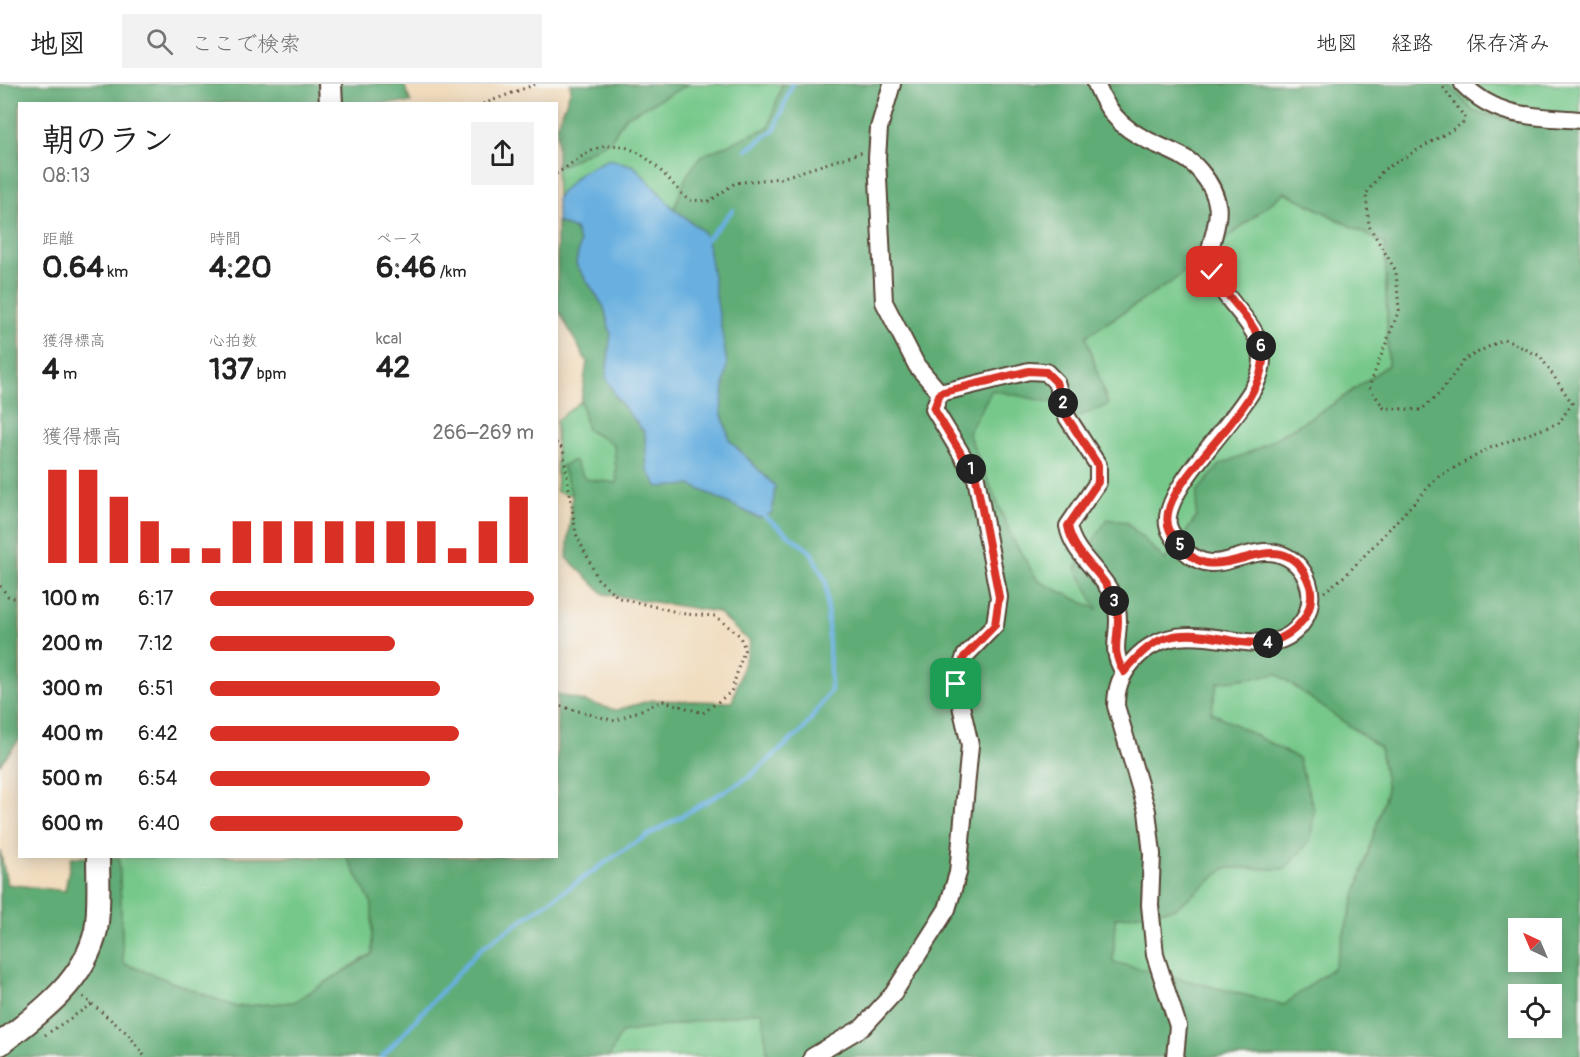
<!DOCTYPE html>
<html lang="ja">
<head>
<meta charset="utf-8">
<style>
	body { margin:0; font-family:Pangolin,"Klee One",sans-serif; background:#f2f2f2; color:#222; height:100vh; display:flex; flex-direction:column; font-size:22px; white-space:nowrap }
	* { box-sizing:border-box; margin:0 }
	p { font-size:20px; color:#767676 }
	.icon { flex:none; width:33px; height:33px; fill:none; stroke:currentColor; stroke-width:2; stroke-linecap:round; stroke-linejoin:round }
	.map { position:relative; flex:1; overflow:hidden }
	.side { position:absolute; left:18px; top:18px; width:540px; height:756px; display:flex; flex-direction:column; background:#fff; border-radius:0px; box-shadow:0 3px 15px #0003 }
	.side>* { flex:none }
	.needle { width:39px; rotate:316deg }
	.buttons { position:absolute; left:1508px; top:834px; display:grid; gap:12px }
	.buttons a { display:grid; place-items:center; width:54px; height:54px; border-radius:0px; background:#fff; box-shadow:0 3px 15px #0003; font-size:30px }
	.pin { position:absolute; display:grid; place-items:center; width:51px; height:51px; color:#fff; margin:-26px; border-radius:12px; box-shadow:0 3px 9px #0006 }
	.km { position:absolute; width:30px; height:30px; margin:-15px; border-radius:50%; background:#222; color:#fff; font-size:16px; line-height:30px; text-align:center }
	.round { display:grid; place-items:center; flex:none; width:63px; height:63px; border-radius:0px; background:#f2f2f2 }
	.overview { display:flex; align-items:center; justify-content:space-between; height:102px; padding:0 24px }
	h1 { font-size:33px; font-weight:700; line-height:45px }
	.metrics { display:grid; grid-template-columns:repeat(3,1fr); gap:9px; height:102px; padding:6px 24px }
	.metrics div { display:grid; align-content:center }
	.metrics b { font-size:30px; font-weight:700 }
	.metrics small { font-size:16px; font-weight:400 }
	.metrics p { font-size:16px }
	.chart { height:168px; padding:12px 24px }
	.chart p { display:flex; justify-content:space-between }
	.chart svg { width:100%; height:108px; margin-top:6px; stroke:#d93025; stroke-width:6 }
	ul { padding:0 24px; list-style:none; font-size:20px }
	li { display:grid; grid-template-columns:96px 72px 1fr; align-items:center; height:45px }
	li i { height:15px; border-radius:8px; background:#d93025 }
	header { display:flex; align-items:center; gap:36px; box-sizing:border-box; height:84px; padding:0 30px; background:#fff; border-bottom:2px solid #e0e0e0 }
	header strong { font-size:28px }
	nav { display:flex; gap:33px; margin-inline-start:auto; font-size:21px }
	.search { width:420px; height:54px; background:#f2f2f2; display:flex; align-items:center; gap:15px; box-sizing:border-box; padding:0 21px; border-radius:0px; color:#767676; font-size:22px }
	.map>svg:first-child { display:block }
	.green { fill:#76c88a; stroke:#587954; stroke-width:1.5 }
	.forest { fill:#60ac76; stroke:#4e6b4a; stroke-width:1.5; fill-rule:evenodd }
	.water { fill:#69b0e0; stroke:#526d7f; stroke-width:1.5 }
	.lines { fill:none; stroke-linecap:round; stroke-linejoin:round }
	.stream { stroke:#69b0e0; stroke-width:4.5 }
	.street-casing { stroke:#564536; stroke-width:20 }
	.secondary-casing { stroke:#564536; stroke-width:26 }
	.path { stroke:#564536; stroke-width:3; stroke-dasharray:1.5 4.5; stroke-linecap:butt }
	.street { stroke:#fff; stroke-width:16 }
	.secondary { stroke:#fff; stroke-width:22 }
	.route-casing { stroke:#fff; stroke-width:12 }
	.route { stroke:#d93025; stroke-width:8 }
</style>
</head>
<body>
<header>
<strong>地図</strong>
<div class="search"><svg class="icon" aria-label="search" viewBox="0 0 24 24"><circle cx="10" cy="10" r="6"/><path d="M15 15l6 6"/></svg>ここで検索</div>
<nav><a>地図</a><a>経路</a><a>保存済み</a></nav>
</header>
<div class="map">
<svg width="1580" height="973" viewBox="0 0 1580 973">
	<rect width="100%" height="100%" fill="#f6f6f2"/>
	<filter id="ink" filterUnits="userSpaceOnUse"><feTurbulence type="fractalNoise" baseFrequency=".0167" numOctaves="2"/><feDisplacementMap in="SourceGraphic" scale="12" xChannelSelector="R" yChannelSelector="G"/><feConvolveMatrix kernelMatrix="1 2 1 2 8 2 1 2 1" color-interpolation-filters="sRGB"/></filter>
	<filter id="wash" filterUnits="userSpaceOnUse"><feTurbulence type="fractalNoise" baseFrequency=".008" numOctaves="4" result="noise"/><feDisplacementMap in="SourceGraphic" scale="24" xChannelSelector="R" yChannelSelector="G"/><feGaussianBlur stdDeviation="1.35" result="paint"/><feColorMatrix in="noise" values="0 0 0 0 0 0 0 0 0 0 0 0 0 0 0 0 0 1.4 0 .05"/><feComposite in="paint" operator="in"/></filter>
	<g filter="url(#wash)">
		<rect width="100%" height="100%" fill="#f1dcbe"/>
		<!-- green -->
		<g class="green">
			<polygon points="689,0 782,0 769,43 701,72 687,91 674,125 634,82 580,89 557,113 556,79 561,82 611,56 625,33"/>
			<polygon points="1449,0 1580,0 1580,47 1474,28"/>
			<polygon points="1285,108 1385,160 1388,281 1332,321 1259,364 1220,381 1197,408 1196,434 1165,476 1126,438 1098,526 1038,497 1013,456 968,349 992,306 1054,319 1086,252 1170,199"/>
			<polygon points="581,317 587,346 614,360 617,399 585,395 562,382 572,411 557,408 556,337"/>
			<polygon points="1277,590 1380,664 1387,706 1334,883 1284,921 1113,878 1115,834 1176,824 1226,784 1285,785 1298,674 1211,628 1218,598"/>
			<polygon points="119,773 347,773 372,820 372,870 294,918 236,923 123,879"/>
			<polygon points="762,927 768,973 609,973 620,949"/>
		</g>
		<!-- forest -->
		<g class="forest">
			<polygon points="0,0 404,0 411,19 20,20 20,655 0,680"/>
			<polygon points="570,0 689,0 625,33 611,56 561,82 557,79 557,42 571,5"/>
			<path d="M782 0H1449L1474 28 1580 47V973H768L762 927 621 949 609 973H0V766L7 800 65 807 71 773H119L123 879 236 923 294 918 372 870V820L347 773 556 772 557 610 616 626 652 616 732 618 750 558 717 528 604 510 567 474 572 411 562 382 574 376 585 395 617 399 614 360 587 346 581 317 587 278 557 224V138L575 145 580 159 576 180 604 223 611 250 606 293 616 313 645 349 647 386 691 401 759 434 775 402 730 357 721 327 726 280 707 156 702 147 674 125 687 91 701 72 769 43ZM1285 108 1385 160 1388 281 1332 321 1259 364 1220 381 1197 408 1196 434 1165 476 1126 438 1107 435 1076 484 1097 525 1038 497 1013 456 968 349 992 306 1054 319 1070 336 1108 321 1086 252 1170 199ZM1277 590 1380 664 1387 706 1334 883 1284 921 1113 878 1115 834 1176 824 1226 784 1285 785 1311 756 1314 725 1298 674 1211 628 1218 598ZM1518 844H1551V878H1518ZM1518 910H1551V944H1518Z"/>
		</g>
		<!-- water -->
		<polygon class="water" points="609,75 634,82 674,125 702,147 707,156 727,280 721,327 730,357 775,402 772,429 759,434 691,401 658,403 647,386 645,349 616,313 606,293 611,250 604,223 576,180 580,159 575,145 557,138 557,113 580,89"/>
		<g class="lines">
			<!-- stream -->
			<g class="stream">
				<polyline points="747,66 775,45 792,0"/>
				<polyline points="703,159 733,126"/>
				<polyline points="382,973 480,865 628,763 749,693 804,645 831,606 826,498 811,468 759,428"/>
			</g>
		</g>
	</g>
	<g filter="url(#ink)">
		<g class="lines">
			<!-- street casing -->
			<g class="street-casing">
				<g id="street">
					<polyline points="892,0 879,44 877,74 884,218 917,282 940,309"/>
					<path d="M1096 0C1111 36 1127 48 1162 63 1176 69 1190 75 1200 87 1240 134 1198 155 1213 190 1230 228 1279 252 1256 299 1239 336 1162 405 1168 441 1170 450 1178 459 1184 466 1213 493 1232 470 1264 468 1299 466 1321 504 1305 534 1270 596 1188 515 1133 577 1121 591 1116 603 1116 622L1147 727 1152 770 1150 821 1155 871 1178 942 1175 973"/>
					<path d="M1463 0C1497 35 1534 32 1580 36"/>
					<path d="M940 309 1029 287 1046 288 1056 298 1067 333 1098 381V398L1068 442C1074 475 1110 491 1117 525 1122 550 1108 564 1124 588"/>
					<polyline points="812,973 863,943 893,910 947,825 958,789 970,661 956,600 965,572 995,541 999,513 976,394 934,325 940,309"/>
				</g>
			</g>
			<!-- secondary casing -->
			<g class="secondary-casing">
				<g id="secondary">
					<polyline points="330,0 331,20"/>
					<path d="M0 960C39 930 85 897 96 846 100 823 98 796 98 772"/>
				</g>
			</g>
			<!-- path -->
			<g class="path">
				<polyline points="483,20 536,0"/>
				<path d="M556 90C569 82 583 70 596 65 636 49 664 92 688 116L710 117 735 99 781 94 863 68"/>
				<polyline points="556,359 563,365 576,450 598,495 619,514 685,530 715,532 739,551 745,564 731,608 703,629 663,617 615,637 556,621"/>
				<polyline points="0,502 8,512 20,516"/>
				<polyline points="1324,508 1347,490 1438,393 1490,364 1559,339 1572,319 1540,272 1504,255 1465,275 1440,309 1421,326 1384,324 1369,303 1399,226 1396,187 1369,142 1366,110 1383,86 1462,40 1465,34 1441,0"/>
				<polyline points="92,920 128,950 145,973"/>
				<polyline points="45,951 92,920 82,912"/>
			</g>
			<!-- street -->
			<use href="#street" class="street"/>
			<!-- secondary -->
			<use href="#secondary" class="secondary"/>
		</g>
	</g>
	<g class="lines" filter="url(#ink)">
		<!-- route casing -->
		<g class="route-casing">
			<path id="route" d="M956 600 964 573 995 541 999 513 976 394 934 325 940 309 1029 287 1046 288 1056 298 1067 333 1098 381V398L1068 442C1074 475 1110 491 1117 525 1122 550 1108 564 1124 588 1135 575 1149 559 1166 554 1214 539 1264 584 1302 537 1310 528 1314 511 1309 499 1287 442 1241 485 1206 479 1190 476 1178 460 1170 447 1147 402 1277 323 1262 263 1254 235 1226 214 1212 188"/>
		</g>
		<!-- route -->
		<use href="#route" class="route"/>
	</g>
</svg>
<div class="buttons">
<a><svg class="needle" viewBox="-14 -14 28 28"><path d="M0-13l5 13h-10z" fill="#e53935"/><path d="M0 13l5-13h-10z" fill="#767676"/></svg></a>
<a><svg class="icon" aria-label="locate" viewBox="0 0 24 24"><circle cx="12" cy="12" r="6"/><path d="M12 2v4M12 18v4M2 12h4M18 12h4"/></svg></a>
</div>
<div class="pin" style="left:956px;top:600px;background:#1e9e55"><svg class="icon" aria-label="arrive" viewBox="0 0 24 24"><path d="M6 21V4h12l-3 4 3 4H6"/></svg></div>
<div class="pin" style="left:1212px;top:188px;background:#d93025"><svg class="icon" aria-label="check" viewBox="0 0 24 24"><path d="M5 12l5 5 9-10"/></svg></div>
<b class="km" style="left:971px;top:385px">1</b>
<b class="km" style="left:1063px;top:319px">2</b>
<b class="km" style="left:1114px;top:517px">3</b>
<b class="km" style="left:1268px;top:559px">4</b>
<b class="km" style="left:1180px;top:461px">5</b>
<b class="km" style="left:1261px;top:262px">6</b>
<section class="side">
<div class="overview"><div><h1>朝のラン</h1><p>08:13</p></div><a class="round"><svg class="icon" aria-label="share" viewBox="0 0 24 24"><path d="M12 15V3M7 8l5-5 5 5M5 13v7h14v-7"/></svg></a></div>
<div class="metrics">
<div><p>距離</p><b>0.64<small> km</small></b></div>
<div><p>時間</p><b>4:20</b></div>
<div><p>ペース</p><b>6:46<small> /km</small></b></div>
</div>
<div class="metrics">
<div><p>獲得標高</p><b>4<small> m</small></b></div>
<div><p>心拍数</p><b>137<small> bpm</small></b></div>
<div><p>kcal</p><b>42</b></div>
</div>
<div class="chart"><p><span>獲得標高</span>266–269 m</p>
<svg viewBox="0 0 160 44" preserveAspectRatio="none"><path d="M5 44V6M15 44V6M25 44V17M35 44V27M45 44V38M55 44V38M65 44V27M75 44V27M85 44V27M95 44V27M105 44V27M115 44V27M125 44V27M135 44V38M145 44V27M155 44V17"/></svg>
</div>
<ul>
<li><b>100 m</b>6:17<i style="width:100%"></i></li>
<li><b>200 m</b>7:12<i style="width:57%"></i></li>
<li><b>300 m</b>6:51<i style="width:71%"></i></li>
<li><b>400 m</b>6:42<i style="width:77%"></i></li>
<li><b>500 m</b>6:54<i style="width:68%"></i></li>
<li><b>600 m</b>6:40<i style="width:78%"></i></li>
</ul>
</section>
</div>
</body>
</html>
